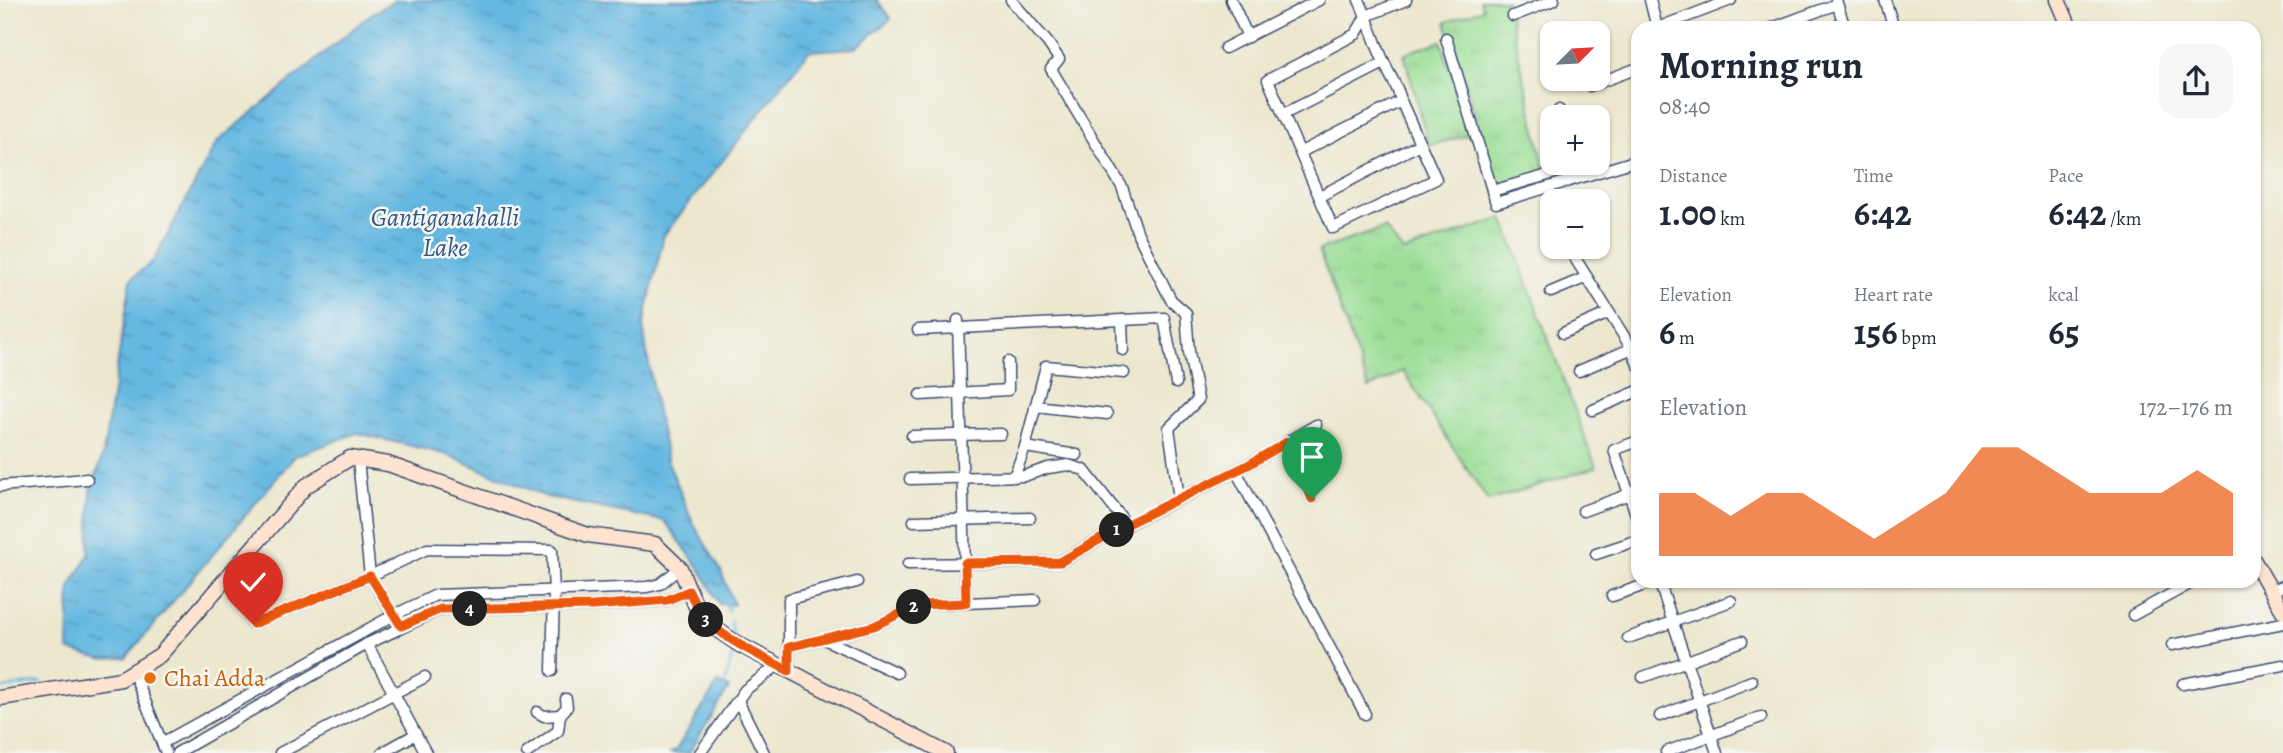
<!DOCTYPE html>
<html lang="en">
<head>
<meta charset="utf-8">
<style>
	body { margin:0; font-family:Alegreya,serif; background:#f6f6f7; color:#1f2937; height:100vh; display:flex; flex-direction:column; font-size:26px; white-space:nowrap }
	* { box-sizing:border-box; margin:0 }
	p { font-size:23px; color:#747a83 }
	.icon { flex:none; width:38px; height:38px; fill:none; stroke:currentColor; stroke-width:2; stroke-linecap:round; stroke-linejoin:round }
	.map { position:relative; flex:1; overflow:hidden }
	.drawer { position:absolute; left:1631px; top:21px; width:630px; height:567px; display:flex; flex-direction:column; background:#fff; border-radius:21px; box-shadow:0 2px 5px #0004 }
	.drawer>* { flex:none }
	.needle { width:46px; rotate:66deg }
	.tools { position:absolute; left:1540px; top:21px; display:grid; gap:14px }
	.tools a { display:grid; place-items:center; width:70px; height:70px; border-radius:14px; background:#fff; box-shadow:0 2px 5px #0004; font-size:35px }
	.pin { position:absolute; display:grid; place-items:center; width:60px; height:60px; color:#fff; margin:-72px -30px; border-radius:50% 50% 50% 0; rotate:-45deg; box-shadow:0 0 7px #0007 }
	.pin .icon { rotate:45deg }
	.km { position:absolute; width:35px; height:35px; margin:-18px; border-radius:50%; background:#222; color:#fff; font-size:19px; line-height:35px; text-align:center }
	.round { display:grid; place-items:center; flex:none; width:74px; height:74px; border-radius:21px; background:#f6f6f7 }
	.head { display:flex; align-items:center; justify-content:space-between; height:119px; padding:0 28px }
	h1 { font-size:38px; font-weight:700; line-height:52px }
	.metrics { display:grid; grid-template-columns:repeat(3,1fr); gap:10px; height:119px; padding:7px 28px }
	.metrics div { display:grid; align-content:center }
	.metrics b { font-size:35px; font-weight:700 }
	.metrics small { font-size:19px; font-weight:400 }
	.metrics p { font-size:19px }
	.chart { height:196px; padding:14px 28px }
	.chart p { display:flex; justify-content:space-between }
	.chart svg { width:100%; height:126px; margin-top:7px; fill:#ea580c; opacity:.7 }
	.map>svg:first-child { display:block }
	.grass { fill:url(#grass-tufts); stroke:#5b877a; stroke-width:2 }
	.water { fill:url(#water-ripples); stroke:#4074a0; stroke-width:2 }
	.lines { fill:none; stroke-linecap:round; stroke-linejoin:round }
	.stream { stroke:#65b8e1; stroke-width:2.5 }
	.street-casing { stroke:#3a4b6f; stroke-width:13 }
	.secondary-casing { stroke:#3a4b6f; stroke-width:17 }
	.street { stroke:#fff; stroke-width:10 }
	.secondary { stroke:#fee3d1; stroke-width:14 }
	.route-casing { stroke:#fff; stroke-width:14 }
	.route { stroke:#ea580c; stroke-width:9 }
	.food-dot { fill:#e8710a; stroke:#f6f6f2; stroke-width:2.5 }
	.labels { text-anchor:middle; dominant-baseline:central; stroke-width:5; stroke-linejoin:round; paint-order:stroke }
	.food-label { font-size:24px; fill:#c56008; stroke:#f6f6f2; text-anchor:start }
	.water-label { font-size:26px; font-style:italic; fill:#315885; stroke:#f6f6f2 }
</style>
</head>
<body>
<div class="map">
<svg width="2283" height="753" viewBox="0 0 2283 753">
	<defs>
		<pattern id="grass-tufts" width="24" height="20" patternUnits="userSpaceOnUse" patternTransform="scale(1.75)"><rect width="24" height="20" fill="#9bdf97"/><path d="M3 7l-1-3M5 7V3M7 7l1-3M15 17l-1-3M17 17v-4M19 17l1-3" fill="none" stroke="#85c085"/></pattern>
		<pattern id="water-ripples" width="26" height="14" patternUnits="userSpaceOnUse" patternTransform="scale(1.75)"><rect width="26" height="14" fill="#65b8e1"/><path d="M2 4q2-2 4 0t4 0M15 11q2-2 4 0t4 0" fill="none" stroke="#5296ba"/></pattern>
	</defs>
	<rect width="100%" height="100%" fill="#f6f6f2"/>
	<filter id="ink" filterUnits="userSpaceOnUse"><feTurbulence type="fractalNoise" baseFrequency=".0143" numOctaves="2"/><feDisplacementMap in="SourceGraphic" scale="14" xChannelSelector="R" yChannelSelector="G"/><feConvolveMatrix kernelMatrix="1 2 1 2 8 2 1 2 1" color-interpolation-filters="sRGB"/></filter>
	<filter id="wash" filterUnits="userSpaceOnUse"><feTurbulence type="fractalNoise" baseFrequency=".00686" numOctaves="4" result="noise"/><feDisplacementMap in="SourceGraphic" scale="28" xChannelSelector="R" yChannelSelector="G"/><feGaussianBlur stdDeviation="1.57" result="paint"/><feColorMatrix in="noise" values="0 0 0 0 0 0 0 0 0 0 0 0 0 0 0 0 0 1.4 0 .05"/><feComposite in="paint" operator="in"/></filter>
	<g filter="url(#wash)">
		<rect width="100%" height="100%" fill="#ece7cd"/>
		<!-- grass -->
		<g class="grass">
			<polygon points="1480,0 1506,0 1545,171 1497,186 1446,22 1483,9"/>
			<polygon points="1441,41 1470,134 1429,146 1404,54"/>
			<polygon points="1503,218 1596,467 1488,501 1403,371 1369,388 1319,250 1385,228 1403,252"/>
		</g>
		<!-- water -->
		<g class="water">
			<polygon points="396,0 877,0 891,19 856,48 809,51 664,235 643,327 655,403 668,462 693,523 720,569 734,605 719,604 702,572 665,521 547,497 445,454 357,433 295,456 126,658 101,659 68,650 70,587 89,555 91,491 103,454 131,279 154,260 217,142 371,14"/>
			<polygon points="718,683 729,688 689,753 671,753 676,750"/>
		</g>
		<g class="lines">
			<!-- stream -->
			<g class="stream">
				<polyline points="726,604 728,611"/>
				<polyline points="730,621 734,635"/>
				<polyline points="724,687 733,653"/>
				<polyline points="0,689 41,682"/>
			</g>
		</g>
	</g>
	<g filter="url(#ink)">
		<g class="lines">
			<!-- street casing -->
			<g class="street-casing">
				<g id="street">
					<polyline points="1011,0 1048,43 1059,59 1051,69 1122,187 1138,234 1171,300 1186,313 1189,352 1198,400 1169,428 1179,499"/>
					<polyline points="1231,0 1248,37"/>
					<path d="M1359 0C1369 21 1375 44 1385 64 1390 77 1399 88 1401 101L1436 179 1333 228 1268 80 1356 34 1366 16 1406 0"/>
					<polyline points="1650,0 1657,28"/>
					<polyline points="1836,0 1845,28"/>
					<polyline points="1885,0 1894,28"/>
					<polyline points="1513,16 1554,0"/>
					<polyline points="1657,28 1731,0"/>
					<polyline points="1772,28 1837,4"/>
					<polyline points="1446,38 1496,203 1638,160"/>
					<polyline points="1225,48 1319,0"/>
					<polyline points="1590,86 1638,68"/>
					<polyline points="1559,110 1561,117"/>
					<polyline points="1284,114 1384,63"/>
					<polyline points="1301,152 1401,101"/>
					<polyline points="1492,191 1590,163"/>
					<polyline points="1320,196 1420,144"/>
					<polyline points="1568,247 1632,349 1638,365"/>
					<polyline points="1551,292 1587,277"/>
					<polyline points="958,320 966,603"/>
					<polyline points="1122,320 1123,350"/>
					<polyline points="918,330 1164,318 1176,383"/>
					<polyline points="1563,333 1609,313"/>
					<polyline points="1579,371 1635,347"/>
					<polyline points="920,395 1008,390 1008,362"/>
					<polyline points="1035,406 1107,414"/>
					<polyline points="1593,410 1638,391"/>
					<polyline points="912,436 1001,434"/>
					<polyline points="1638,441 1614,450 1638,520"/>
					<polyline points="1287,442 1312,499"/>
					<polyline points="1025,447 1077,455"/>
					<polyline points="358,460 370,576 397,621"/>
					<polyline points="1236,471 1365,714"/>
					<polyline points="1014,477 1025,447 1046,366 1124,373"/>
					<polyline points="910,479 1024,476 1048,468 1068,465 1084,470 1127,525"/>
					<polyline points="0,486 87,479"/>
					<polyline points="1583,511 1638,491"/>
					<polyline points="914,521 1030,518"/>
					<polyline points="1596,554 1638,540"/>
					<polyline points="908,564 1060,562 1118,529 1248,465 1316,425"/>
					<polyline points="1659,581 1717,753"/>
					<polyline points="2272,590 2283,586"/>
					<polyline points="1612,596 1657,581"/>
					<polyline points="2133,615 2195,581"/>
					<polyline points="253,624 370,576 427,549 552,550 554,592 552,671"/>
					<polyline points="1628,638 1731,601"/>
					<polyline points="824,639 897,673"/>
					<polyline points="367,644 426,753"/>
					<polyline points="2172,645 2283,623"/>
					<polyline points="789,647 874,626 918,605 1035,600"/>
					<polyline points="133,671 166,753"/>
					<polyline points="789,671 789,599 857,582"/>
					<polyline points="1643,677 1742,641"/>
					<polyline points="2183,684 2283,665"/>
					<polyline points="738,701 764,753"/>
					<polyline points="537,712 544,716 560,715"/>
					<polyline points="1660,716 1752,681"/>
					<polyline points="162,743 394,615 436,595 647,587 660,584 680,568"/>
					<polyline points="1666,752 1761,717"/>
					<polyline points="177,753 367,644 441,609 593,606 667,600 689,591"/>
					<polyline points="280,753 425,677"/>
					<polyline points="382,753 416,734"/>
					<polyline points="527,753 558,731 560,715 567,707 566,699"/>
					<polyline points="700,753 745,690 778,665"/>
				</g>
			</g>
			<!-- secondary casing -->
			<g class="secondary-casing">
				<g id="secondary">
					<polyline points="2058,0 2070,28"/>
					<polyline points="2254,561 2283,611"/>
					<polyline points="0,698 121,679 160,655 306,486 350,458 388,464 588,535 655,544 680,568 697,609 710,625 738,644 946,753"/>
				</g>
			</g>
			<!-- street -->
			<use href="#street" class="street"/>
			<!-- secondary -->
			<use href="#secondary" class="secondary"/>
		</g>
	</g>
	<g class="lines" filter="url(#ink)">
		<!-- route casing -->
		<g class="route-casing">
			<path id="route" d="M253 624 370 576 401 626 441 609 593 606 667 600 689 591C708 636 749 649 789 671V647L874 626 918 605 966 603 965 563 1060 562 1127 524 1248 465 1287 442 1312 499"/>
		</g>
		<!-- route -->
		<use href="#route" class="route"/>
	</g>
	<!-- markers -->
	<circle class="food-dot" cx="150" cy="678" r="7"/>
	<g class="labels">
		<!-- food labels -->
		<g class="food-label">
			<text x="164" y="678">Chai Adda</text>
		</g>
		<!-- water labels -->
		<g class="water-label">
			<text x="445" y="217">Gantiganahalli<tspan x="445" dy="30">Lake</tspan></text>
		</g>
	</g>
</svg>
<div class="tools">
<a><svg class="needle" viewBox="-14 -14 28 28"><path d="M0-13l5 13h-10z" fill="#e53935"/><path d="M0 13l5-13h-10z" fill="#747a83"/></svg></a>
<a>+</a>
<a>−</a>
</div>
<div class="pin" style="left:1312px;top:499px;background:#1e9e55"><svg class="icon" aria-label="arrive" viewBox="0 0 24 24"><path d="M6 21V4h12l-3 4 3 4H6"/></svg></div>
<div class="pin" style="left:253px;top:624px;background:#d93025"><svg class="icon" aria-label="check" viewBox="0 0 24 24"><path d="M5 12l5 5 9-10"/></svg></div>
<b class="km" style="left:1117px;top:530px">1</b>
<b class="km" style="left:914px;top:607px">2</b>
<b class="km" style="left:706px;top:620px">3</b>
<b class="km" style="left:470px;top:609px">4</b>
<section class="drawer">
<div class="head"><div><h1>Morning run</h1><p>08:40</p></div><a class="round"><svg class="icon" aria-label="share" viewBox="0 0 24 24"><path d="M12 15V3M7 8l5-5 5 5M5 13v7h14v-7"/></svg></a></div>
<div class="metrics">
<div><p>Distance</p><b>1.00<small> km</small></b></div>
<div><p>Time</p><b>6:42</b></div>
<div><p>Pace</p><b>6:42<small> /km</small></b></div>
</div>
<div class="metrics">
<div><p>Elevation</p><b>6<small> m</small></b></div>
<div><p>Heart rate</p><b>156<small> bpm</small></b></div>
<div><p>kcal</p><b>65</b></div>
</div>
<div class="chart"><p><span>Elevation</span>172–176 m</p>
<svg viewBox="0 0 160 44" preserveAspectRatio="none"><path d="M0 44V22L10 22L20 30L30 22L40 22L50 30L60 38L70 30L80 22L90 6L100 6L110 14L120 22L130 22L140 22L150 14L160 22V44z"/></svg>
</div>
</section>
</div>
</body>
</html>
